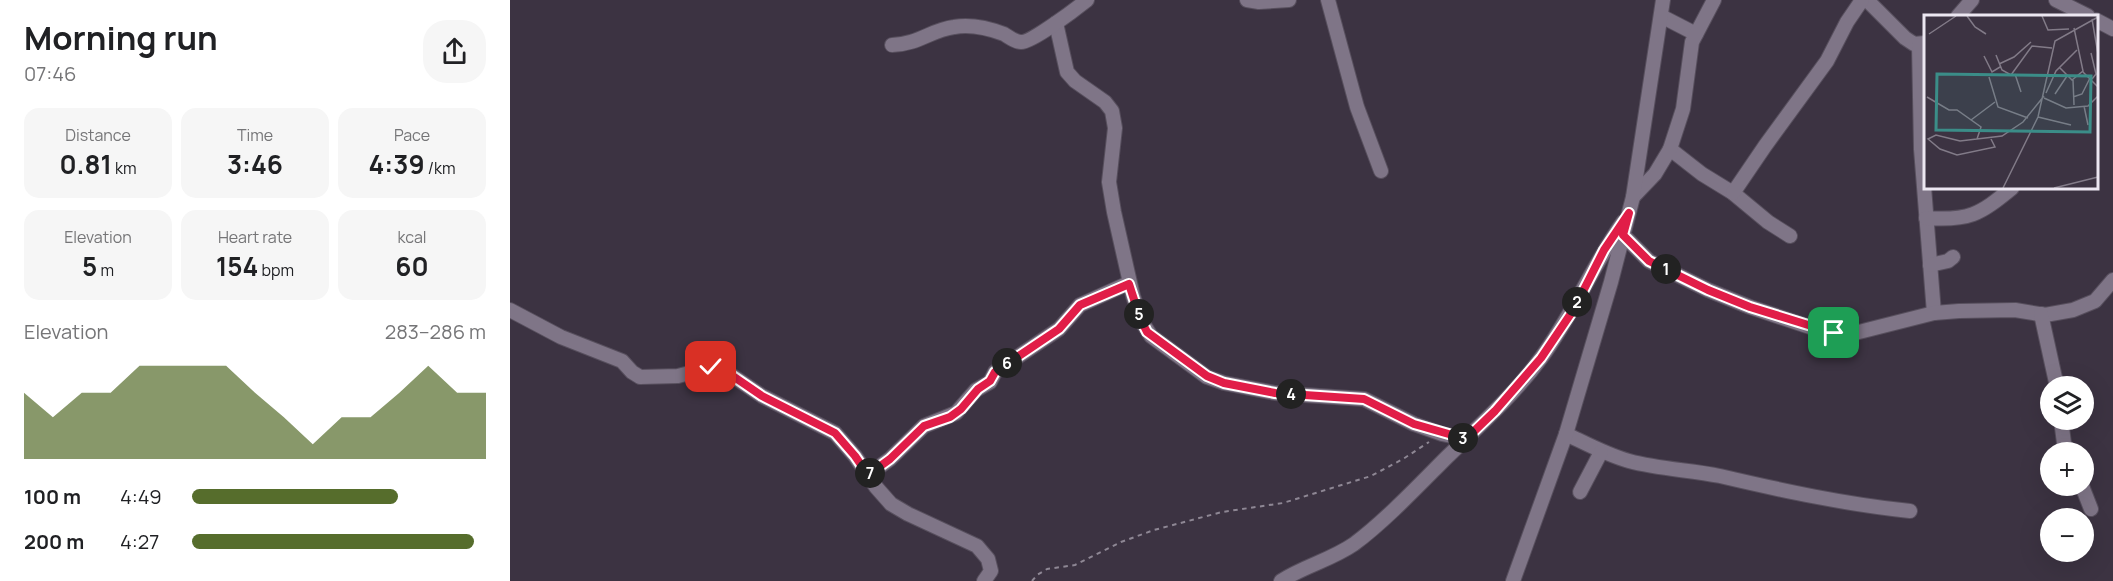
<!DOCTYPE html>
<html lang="en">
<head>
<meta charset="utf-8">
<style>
	body { margin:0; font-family:Manrope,sans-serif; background:#f6f6f6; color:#202124; height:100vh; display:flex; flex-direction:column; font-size:22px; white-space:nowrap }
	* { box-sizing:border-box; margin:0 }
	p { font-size:20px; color:#757577 }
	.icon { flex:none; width:33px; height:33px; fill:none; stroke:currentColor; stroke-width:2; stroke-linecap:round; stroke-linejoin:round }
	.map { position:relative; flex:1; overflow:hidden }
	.panel { display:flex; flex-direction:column; background:#fff; width:510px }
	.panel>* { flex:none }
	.controls { position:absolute; left:1530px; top:376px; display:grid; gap:12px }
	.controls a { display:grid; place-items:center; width:54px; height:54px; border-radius:50%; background:#fff; box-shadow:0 6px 24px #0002; font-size:30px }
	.pin { position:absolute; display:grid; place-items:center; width:51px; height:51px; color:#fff; margin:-26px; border-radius:12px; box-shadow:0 3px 9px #0006 }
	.km { position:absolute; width:30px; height:30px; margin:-15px; border-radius:50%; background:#222; color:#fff; font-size:16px; line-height:30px; text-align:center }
	.round { display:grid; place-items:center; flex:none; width:63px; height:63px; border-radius:24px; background:#f6f6f6 }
	.head { display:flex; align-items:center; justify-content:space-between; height:102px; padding:0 24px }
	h1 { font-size:33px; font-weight:700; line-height:45px }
	.stats { display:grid; grid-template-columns:repeat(3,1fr); gap:9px; height:102px; padding:6px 24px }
	.stats div { display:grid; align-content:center; border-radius:15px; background:#f6f6f6; text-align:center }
	.stats b { font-size:26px; font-weight:700 }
	.stats small { font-size:16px; font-weight:400 }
	.stats p { font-size:16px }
	.chart { height:168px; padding:12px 24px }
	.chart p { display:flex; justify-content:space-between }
	.chart svg { width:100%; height:108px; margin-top:6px; fill:#566d2c; opacity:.7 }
	ul { padding:0 24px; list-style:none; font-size:20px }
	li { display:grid; grid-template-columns:96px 72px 1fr; align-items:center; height:45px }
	li i { height:15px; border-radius:8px; background:#566d2c }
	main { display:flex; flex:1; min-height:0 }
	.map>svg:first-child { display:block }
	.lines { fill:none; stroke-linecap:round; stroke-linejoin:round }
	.minor-casing { stroke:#574f5d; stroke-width:16 }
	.path { stroke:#8e8794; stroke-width:2; stroke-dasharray:4.5 4.5; stroke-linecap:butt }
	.minor { stroke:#7f7587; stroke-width:14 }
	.route-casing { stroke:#fff; stroke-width:12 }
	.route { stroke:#e11d48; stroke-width:8 }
	.inset-road { fill:none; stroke:#827b88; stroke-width:1.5 }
	.view { fill:#3b8d88; fill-opacity:0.15; stroke:#3b8d88; stroke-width:3 }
	.inset-edge { fill:none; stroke:#ece7f1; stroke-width:3 }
</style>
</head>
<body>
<main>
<section class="panel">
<div class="head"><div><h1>Morning run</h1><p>07:46</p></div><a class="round"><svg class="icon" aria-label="share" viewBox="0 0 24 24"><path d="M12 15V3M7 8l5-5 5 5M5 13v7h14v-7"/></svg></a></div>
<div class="stats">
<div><p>Distance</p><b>0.81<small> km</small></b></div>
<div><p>Time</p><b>3:46</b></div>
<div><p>Pace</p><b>4:39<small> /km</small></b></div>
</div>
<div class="stats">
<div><p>Elevation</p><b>5<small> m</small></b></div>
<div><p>Heart rate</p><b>154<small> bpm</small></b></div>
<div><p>kcal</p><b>60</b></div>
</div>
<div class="chart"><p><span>Elevation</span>283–286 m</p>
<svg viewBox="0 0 160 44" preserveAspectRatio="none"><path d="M0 44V17L10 27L20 17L30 17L40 6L50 6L60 6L70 6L80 17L90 27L100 38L110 27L120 27L130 17L140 6L150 17L160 17V44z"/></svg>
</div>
<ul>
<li><b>100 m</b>4:49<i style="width:70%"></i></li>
<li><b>200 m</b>4:27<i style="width:96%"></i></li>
</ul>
</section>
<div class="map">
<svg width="1603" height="581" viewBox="0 0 1603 581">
	<rect width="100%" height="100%" fill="#3c3342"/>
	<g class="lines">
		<!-- minor casing -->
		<g class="minor-casing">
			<g id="minor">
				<polyline points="737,0 749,2 779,0"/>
				<polyline points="818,0 847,107 871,171"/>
				<polyline points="1357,0 1395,38 1404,44 1415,43"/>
				<polyline points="1546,0 1578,16"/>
				<polyline points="1151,16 1186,34"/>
				<polyline points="1448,16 1462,0"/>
				<polyline points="1586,20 1603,29"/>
				<polyline points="546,23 557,72 565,81 595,102 602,111 605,128 599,182 604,212 623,296 632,322 641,336 697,377 714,383 765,393 854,399 904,424 932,434 956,439"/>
				<path d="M382 45C409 44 421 30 444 27 461 24 478 28 494 34 499 37 505 42 511 42 521 43 567 8 577 0"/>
				<polyline points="1409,45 1411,149 1424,313"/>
				<polyline points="1160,149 1192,174 1223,193 1258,222 1280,236"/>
				<polyline points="1223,193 1255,146 1317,61 1337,22 1352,0"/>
				<polyline points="1123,197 1145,174 1160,149 1173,109 1182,42 1204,0"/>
				<path d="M1416 218C1459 221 1469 215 1502 188"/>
				<polyline points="1113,235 1139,261 1198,290 1240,307 1306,329 1324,333 1341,334 1424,313 1449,311 1505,310 1535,315 1563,310 1585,301 1603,280"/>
				<polyline points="1420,265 1438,261 1443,257"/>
				<polyline points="0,310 51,337 112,361 122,372 130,377 168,376 202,367 214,370 252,396 325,433 345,456 366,487 381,504 398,514 467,546 478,559 481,571 474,581"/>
				<polyline points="1531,314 1547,387"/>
				<polyline points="1551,420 1554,443 1558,453"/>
				<path d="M1056 434C1077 444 1097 455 1119 461 1149 469 1180 470 1210 476 1274 491 1334 504 1400 511"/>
				<polyline points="358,475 380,459 414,426 446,413 466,390 480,382 485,372 549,329 570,305 619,283"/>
				<polyline points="1572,486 1581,509"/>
				<polyline points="1070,492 1091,452"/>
				<path d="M771 581C794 566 821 560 844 544 875 521 909 485 937 457 969 426 1004 395 1031 358 1063 315 1082 266 1113 222"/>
				<polyline points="1003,581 1056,434 1101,282 1123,197 1153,0"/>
			</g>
		</g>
		<!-- path -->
		<polyline class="path" points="522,581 527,575 537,569 565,565 611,542 644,530 712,512 773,503 861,476 893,459 919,442"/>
		<!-- minor -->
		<use href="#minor" class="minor"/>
	</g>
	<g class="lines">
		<!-- route casing -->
		<g class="route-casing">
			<polyline id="route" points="201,367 214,370 252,396 325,433 345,456 358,475 380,459 414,426 440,417 451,409 468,389 480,381 485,372 549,329 570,305 619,284 630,318 637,332 697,376 714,383 765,393 854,399 904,424 956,439 985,411 1031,358 1064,309 1094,250 1119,213 1113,235 1139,261 1198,290 1240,307 1324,333"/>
		</g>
		<!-- route -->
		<use href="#route" class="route"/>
	</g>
	<!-- overview -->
	<g transform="translate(1414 15)">
		<rect width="174" height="174" fill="#3c3342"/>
		<path class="inset-road" d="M43 1 51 12 62 19M118 1 124 15 145 14M168 4 174 39M5 19 32 1M167 38 172 59 168 64M72 40 78 55 87 60 108 31 128 33M60 41 68 57 76 52M75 49 90 42 107 27M135 52 148 65 159 56 150 13M159 57 174 72M91 59 97 77M65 62 74 92 104 103M149 65 150 90M122 78 132 56 153 35M131 79 143 61M3 82 25 95H33L57 112 53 124M149 82 158 79 166 63M120 83 142 93 164 91 174 81M160 91 164 110M114 102 147 110M47 105 71 87M67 124 71 132 33 140 16 134 4 124 12 120 36 126 78 121 99 107 120 81M79 173 114 102 131 26 174 2M130 173 174 162"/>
		<path class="view" d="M13 59 167 61 166 117 12 115Z"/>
		<rect width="174" height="174" class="inset-edge"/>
	</g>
</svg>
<div class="controls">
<a><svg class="icon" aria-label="layers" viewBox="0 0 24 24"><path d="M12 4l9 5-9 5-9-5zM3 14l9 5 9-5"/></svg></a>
<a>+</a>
<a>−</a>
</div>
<div class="pin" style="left:1324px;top:333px;background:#1e9e55"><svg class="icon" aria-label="arrive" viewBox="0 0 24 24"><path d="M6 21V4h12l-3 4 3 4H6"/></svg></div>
<div class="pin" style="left:201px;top:367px;background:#d93025"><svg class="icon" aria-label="check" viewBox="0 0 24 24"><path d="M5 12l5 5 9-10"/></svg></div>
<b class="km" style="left:1156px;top:269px">1</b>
<b class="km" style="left:1067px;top:302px">2</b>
<b class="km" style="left:953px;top:438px">3</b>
<b class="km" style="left:781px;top:394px">4</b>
<b class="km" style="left:629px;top:314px">5</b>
<b class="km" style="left:497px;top:363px">6</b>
<b class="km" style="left:360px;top:473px">7</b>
</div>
</main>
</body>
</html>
